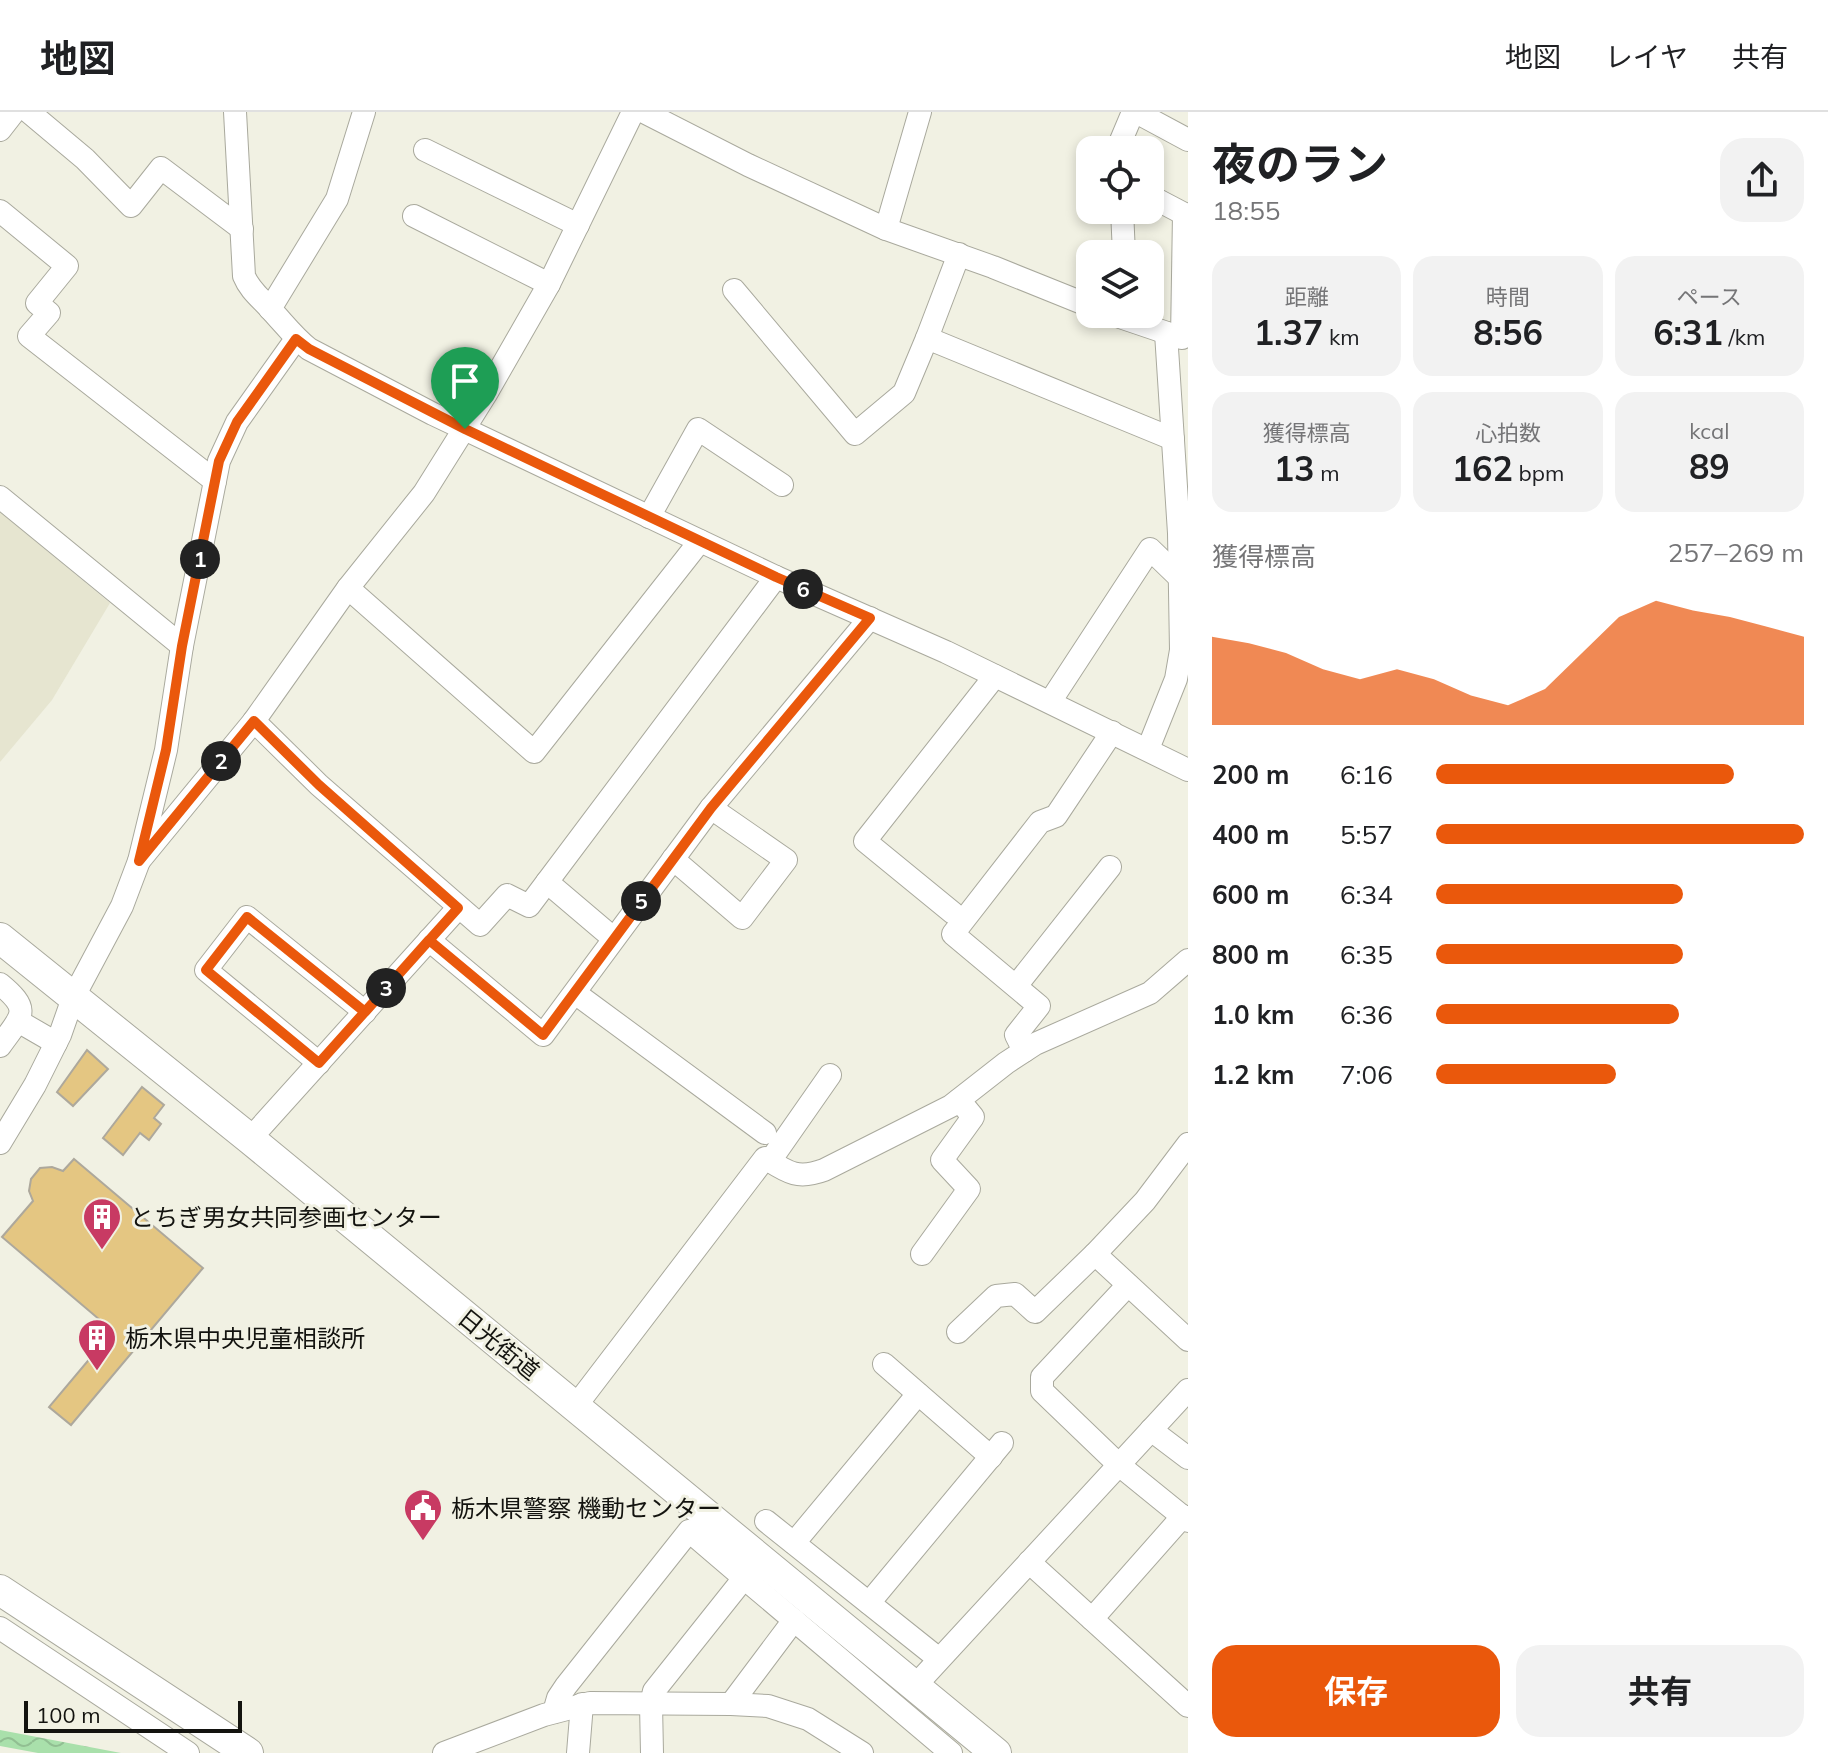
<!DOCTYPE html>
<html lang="ja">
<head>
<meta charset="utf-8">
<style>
	body { margin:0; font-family:Mulish,"Noto Sans JP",sans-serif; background:#f2f2f2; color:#202124; height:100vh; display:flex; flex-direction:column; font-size:30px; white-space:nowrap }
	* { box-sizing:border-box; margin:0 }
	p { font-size:26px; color:#757577 }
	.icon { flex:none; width:44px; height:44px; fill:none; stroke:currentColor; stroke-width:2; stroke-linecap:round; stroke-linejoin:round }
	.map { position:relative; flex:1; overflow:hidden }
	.sheet { display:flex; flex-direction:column; background:#fff; width:640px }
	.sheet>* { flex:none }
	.fabs { position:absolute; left:1076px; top:24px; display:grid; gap:16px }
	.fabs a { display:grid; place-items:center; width:88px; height:88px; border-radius:16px; background:#fff; box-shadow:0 4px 12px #0003; font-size:40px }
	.scale { position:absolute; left:24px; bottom:20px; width:218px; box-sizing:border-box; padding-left:8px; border:4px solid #13130f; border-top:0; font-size:22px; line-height:28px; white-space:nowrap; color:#13130f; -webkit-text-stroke:6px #f1f1e3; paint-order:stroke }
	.pin { position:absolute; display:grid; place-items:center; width:68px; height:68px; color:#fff; margin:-82px -34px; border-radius:50% 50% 50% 0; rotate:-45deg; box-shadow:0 0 8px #0007 }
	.pin .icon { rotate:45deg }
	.km { position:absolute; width:40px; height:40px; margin:-20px; border-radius:50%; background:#222; color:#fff; font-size:22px; line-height:40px; text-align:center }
	.round { display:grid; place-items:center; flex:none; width:84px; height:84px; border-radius:24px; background:#f2f2f2 }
	.overview { display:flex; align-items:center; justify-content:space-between; height:136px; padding:0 24px }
	h1 { font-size:44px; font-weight:700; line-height:60px }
	.metrics { display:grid; grid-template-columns:repeat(3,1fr); gap:12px; height:136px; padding:8px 24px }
	.metrics div { display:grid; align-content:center; border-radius:20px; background:#f2f2f2; text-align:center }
	.metrics b { font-size:34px; font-weight:700 }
	.metrics small { font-size:22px; font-weight:400 }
	.metrics p { font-size:22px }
	.chart { height:224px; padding:16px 24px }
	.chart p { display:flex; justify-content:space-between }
	.chart svg { width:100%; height:144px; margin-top:8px; fill:#ea580c; opacity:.7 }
	.action { display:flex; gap:16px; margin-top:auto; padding:16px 24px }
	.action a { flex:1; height:92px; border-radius:24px; background:#ea580c; color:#fff; font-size:32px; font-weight:700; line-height:92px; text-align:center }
	.action a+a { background:#f2f2f2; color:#202124 }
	ul { padding:0 24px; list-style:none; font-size:26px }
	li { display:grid; grid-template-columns:128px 96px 1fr; align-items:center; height:60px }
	li i { height:20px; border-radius:10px; background:#ea580c }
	header { display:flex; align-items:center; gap:48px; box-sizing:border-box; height:112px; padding:0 40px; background:#fff; border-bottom:2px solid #e0e0e0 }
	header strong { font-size:38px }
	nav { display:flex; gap:44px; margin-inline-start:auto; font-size:28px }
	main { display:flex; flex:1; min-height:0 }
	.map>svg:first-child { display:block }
	.built { fill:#e6e5d0 }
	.water { fill:url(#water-waves) }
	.building { fill:#e4c682; stroke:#ada89c; stroke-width:2 }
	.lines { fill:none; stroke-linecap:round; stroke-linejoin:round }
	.minor-casing { stroke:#a9a99d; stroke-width:24 }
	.highway-casing { stroke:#a9a99d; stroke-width:32 }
	.minor { stroke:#fff; stroke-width:22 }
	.highway { stroke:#fff; stroke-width:30 }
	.route-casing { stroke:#fff; stroke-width:16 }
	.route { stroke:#ea580c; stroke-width:10 }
	.labels { text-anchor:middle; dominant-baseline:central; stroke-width:6; stroke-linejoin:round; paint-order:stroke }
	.poi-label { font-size:24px; fill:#13130f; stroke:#f1f1e3; text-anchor:start }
	.street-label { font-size:24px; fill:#13130f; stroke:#f1f1e3 }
</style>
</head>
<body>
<header>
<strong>地図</strong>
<nav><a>地図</a><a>レイヤ</a><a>共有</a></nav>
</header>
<main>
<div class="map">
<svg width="1188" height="1641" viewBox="0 0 1188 1641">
	<defs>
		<pattern id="water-waves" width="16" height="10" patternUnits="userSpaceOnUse" patternTransform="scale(2)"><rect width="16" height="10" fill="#a9e0ab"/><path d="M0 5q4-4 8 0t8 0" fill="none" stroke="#91bf92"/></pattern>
	</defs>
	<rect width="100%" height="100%" fill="#f1f1e3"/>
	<!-- built -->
	<polygon class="built" points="0,400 110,491 52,588 0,650"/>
	<!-- water -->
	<polygon class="water" points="0,1618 121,1641 38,1641 0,1634"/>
	<!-- building -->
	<g class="building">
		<polygon points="87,938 108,957 73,994 57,980"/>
		<polygon points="142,975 164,993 154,1006 161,1012 149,1028 140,1021 123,1043 103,1026"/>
		<polygon points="74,1047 203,1156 71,1313 49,1295 113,1219 2,1125 33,1089 29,1079 31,1067 40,1056 52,1055 63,1059"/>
	</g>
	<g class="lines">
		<!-- minor casing -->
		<g class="minor-casing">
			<g id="minor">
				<polyline points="29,0 85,47 131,94 161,56 242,117"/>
				<path d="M235 0 244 164C250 179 262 187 273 200 285 213 295 226 309 237L433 302 776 465 946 540 1188 658"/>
				<polyline points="644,0 748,53 886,117 993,155 1090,194"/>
				<polyline points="1136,0 1188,28"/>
				<polyline points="0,18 14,0"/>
				<polyline points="425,38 578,113"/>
				<polyline points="1117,38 1133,0"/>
				<polyline points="1150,84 1188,104"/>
				<polyline points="1122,98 1124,142"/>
				<polyline points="0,99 67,154 37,191 49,201 29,224 215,369"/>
				<polyline points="414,104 549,172"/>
				<polyline points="886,117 920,0"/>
				<polyline points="734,178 855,322 904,281 927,226 1173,327"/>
				<polyline points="270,197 337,87 364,0"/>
				<polyline points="1111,202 1179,225"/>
				<polyline points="927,226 959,142"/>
				<polyline points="1182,226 1184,102"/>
				<polyline points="0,385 182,534"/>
				<polyline points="649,405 698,317 782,373"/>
				<polyline points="348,476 534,640 700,429"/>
				<polyline points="1050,590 1150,437 1181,467"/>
				<polyline points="254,609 319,673 480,813 507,783 529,794 776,465"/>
				<polyline points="1148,637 1176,567 1181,538 1179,421 1166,221"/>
				<polyline points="673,747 742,806 786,748 711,696"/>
				<polyline points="139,749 254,609 348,476 424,381 486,282 549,172 633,0"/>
				<polyline points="547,770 613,826"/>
				<polyline points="953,801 865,729 995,564"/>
				<polyline points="429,828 543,923 711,696 870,506"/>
				<path d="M0 872C33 899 21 904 0 934"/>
				<polyline points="1016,874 1110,755"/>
				<polyline points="575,881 765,1021"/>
				<polyline points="18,909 56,931"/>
				<polyline points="1024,939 1016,923 1039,894 953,822 1040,710 1056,704 1112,620"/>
				<polyline points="319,951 206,858 247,805 365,900"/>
				<polyline points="250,1027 458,796"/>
				<polyline points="0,1031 35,973 60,923 73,886 122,794 139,749 166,638 182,534 219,349 237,310 296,227"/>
				<polyline points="1188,1032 1145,1089 1095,1142 1188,1228"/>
				<polyline points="770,1049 830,963"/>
				<polyline points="922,1142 969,1077 942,1048 973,1005 959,988"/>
				<polyline points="1128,1173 1042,1265 1042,1279 1119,1353 1188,1409"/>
				<polyline points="958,1220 996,1184 1015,1182 1035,1200 1095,1142"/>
				<polyline points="884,1252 991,1345"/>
				<path d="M575 1295 765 1046C787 1060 797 1068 824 1058L951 994 1006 951 1035 932 1150 881 1188 848"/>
				<polyline points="1151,1318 1188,1346"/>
				<polyline points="766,1409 939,1547"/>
				<polyline points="794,1431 918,1282"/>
				<polyline points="1029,1450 1188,1594"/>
				<polyline points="744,1466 951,1641"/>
				<polyline points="869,1491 1002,1331"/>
				<polyline points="1092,1507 1183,1404"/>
				<polyline points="0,1516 188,1641"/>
				<polyline points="915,1574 1188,1278"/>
				<polyline points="731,1592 794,1508"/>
				<polyline points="554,1600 558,1586 566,1574 689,1419 744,1466 654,1579 651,1592 652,1641"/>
				<polyline points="444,1641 544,1603 590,1591 731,1592 768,1594 808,1607 862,1641"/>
				<polyline points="578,1641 582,1592"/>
			</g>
		</g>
		<!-- highway casing -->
		<g class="highway-casing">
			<g id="highway">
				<polyline points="0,826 250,1027 996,1641"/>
				<polyline points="0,1478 248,1641"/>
			</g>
		</g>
		<!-- minor -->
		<use href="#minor" class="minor"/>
		<!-- highway -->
		<use href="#highway" class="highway"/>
	</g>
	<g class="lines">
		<!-- route casing -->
		<g class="route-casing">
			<polyline id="route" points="465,317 309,237 296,227 237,310 219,349 182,534 166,638 139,749 254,609 319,673 458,796 319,951 206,858 247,805 365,900 429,828 543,923 711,696 870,506 776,465 465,317"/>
		</g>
		<!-- route -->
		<use href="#route" class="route"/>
	</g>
	<!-- icons -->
	<defs>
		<g id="building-pin" transform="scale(2)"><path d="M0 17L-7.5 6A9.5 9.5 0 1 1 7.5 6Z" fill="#c83a63" stroke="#f1f1e3"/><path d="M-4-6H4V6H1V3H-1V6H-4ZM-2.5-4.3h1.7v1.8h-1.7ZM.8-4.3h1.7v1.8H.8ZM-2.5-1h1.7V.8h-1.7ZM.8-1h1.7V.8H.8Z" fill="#fff"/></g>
		<g id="civic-pin" transform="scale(2)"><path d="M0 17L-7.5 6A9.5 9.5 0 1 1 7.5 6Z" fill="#c83a63" stroke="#f1f1e3"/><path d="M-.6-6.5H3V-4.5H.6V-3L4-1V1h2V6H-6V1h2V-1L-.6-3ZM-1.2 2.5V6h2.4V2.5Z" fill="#fff"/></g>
	</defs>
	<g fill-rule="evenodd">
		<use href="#building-pin" x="102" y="1105"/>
		<use href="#building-pin" x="97" y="1226"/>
		<use href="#civic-pin" x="423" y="1396"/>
	</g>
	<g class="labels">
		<!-- poi labels -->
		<g class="poi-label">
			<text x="130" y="1105">とちぎ男女共同参画センター</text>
			<text x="125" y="1226">栃木県中央児童相談所</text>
			<text x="451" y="1396">栃木県警察 機動センター</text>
		</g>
		<!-- street labels -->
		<g class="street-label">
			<text transform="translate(499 1232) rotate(39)">日光街道</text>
		</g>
	</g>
</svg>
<div class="fabs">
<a><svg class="icon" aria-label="locate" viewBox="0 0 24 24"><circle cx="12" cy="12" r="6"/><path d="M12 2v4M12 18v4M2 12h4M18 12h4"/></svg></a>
<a><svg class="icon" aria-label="layers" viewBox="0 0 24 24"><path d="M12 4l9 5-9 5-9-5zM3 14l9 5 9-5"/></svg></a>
</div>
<div class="scale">100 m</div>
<div class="pin" style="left:465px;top:317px;background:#1e9e55"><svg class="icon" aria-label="arrive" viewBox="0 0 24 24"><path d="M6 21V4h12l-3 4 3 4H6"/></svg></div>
<b class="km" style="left:200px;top:447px">1</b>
<b class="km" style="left:221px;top:649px">2</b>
<b class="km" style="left:386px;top:876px">3</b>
<b class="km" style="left:641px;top:789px">5</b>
<b class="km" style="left:803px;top:477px">6</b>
</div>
<section class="sheet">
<div class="overview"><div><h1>夜のラン</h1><p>18:55</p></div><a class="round"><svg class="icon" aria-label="share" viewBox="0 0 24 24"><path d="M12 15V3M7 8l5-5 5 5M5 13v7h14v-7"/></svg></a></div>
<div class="metrics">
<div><p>距離</p><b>1.37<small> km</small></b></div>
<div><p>時間</p><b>8:56</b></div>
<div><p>ペース</p><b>6:31<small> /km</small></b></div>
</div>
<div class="metrics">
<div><p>獲得標高</p><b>13<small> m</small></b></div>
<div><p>心拍数</p><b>162<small> bpm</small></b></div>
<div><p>kcal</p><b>89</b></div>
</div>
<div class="chart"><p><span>獲得標高</span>257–269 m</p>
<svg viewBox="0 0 160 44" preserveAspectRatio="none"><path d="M0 44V17L10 19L20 22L30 27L40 30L50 27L60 30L70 35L80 38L90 33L100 22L110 11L120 6L130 9L140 11L150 14L160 17V44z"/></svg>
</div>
<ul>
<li><b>200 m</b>6:16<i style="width:81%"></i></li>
<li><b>400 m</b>5:57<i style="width:100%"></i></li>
<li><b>600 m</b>6:34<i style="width:67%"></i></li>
<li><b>800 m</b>6:35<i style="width:67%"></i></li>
<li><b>1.0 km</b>6:36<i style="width:66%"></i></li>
<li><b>1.2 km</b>7:06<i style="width:49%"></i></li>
</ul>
<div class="action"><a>保存</a><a>共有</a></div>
</section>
</main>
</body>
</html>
